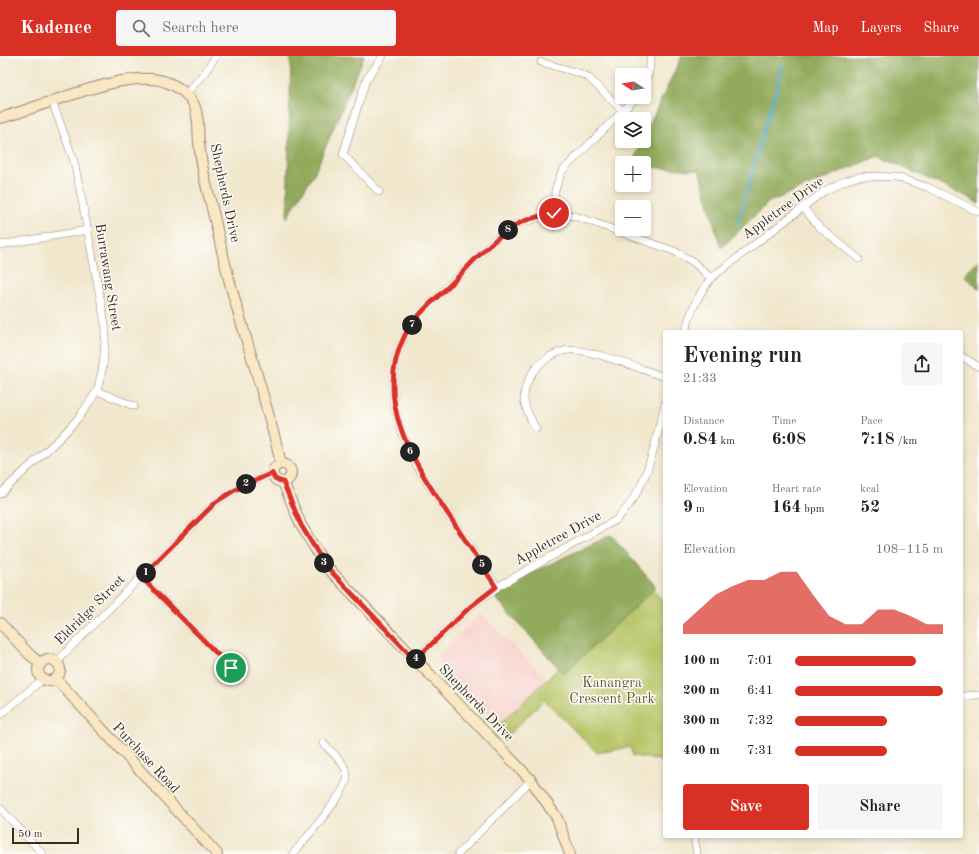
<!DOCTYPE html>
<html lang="en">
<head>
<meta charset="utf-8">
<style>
	body { margin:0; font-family:"Old Standard TT",serif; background:#f6f6f6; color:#222; height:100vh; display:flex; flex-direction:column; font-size:15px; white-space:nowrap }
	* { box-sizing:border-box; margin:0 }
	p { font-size:13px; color:#767676 }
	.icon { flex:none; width:22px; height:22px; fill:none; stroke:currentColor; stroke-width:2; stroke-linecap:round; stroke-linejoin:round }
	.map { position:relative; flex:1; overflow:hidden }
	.side { position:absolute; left:663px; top:274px; width:300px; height:508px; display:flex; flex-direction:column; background:#fff; border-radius:4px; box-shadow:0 2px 6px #0003 }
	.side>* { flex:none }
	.needle { width:26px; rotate:282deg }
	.controls { position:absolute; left:615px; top:12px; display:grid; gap:8px }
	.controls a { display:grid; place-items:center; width:36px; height:36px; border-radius:4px; background:#fff; box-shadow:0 2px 6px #0003; font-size:20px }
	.scale { position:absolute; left:12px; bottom:10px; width:67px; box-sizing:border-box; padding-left:4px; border:2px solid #3b2a1e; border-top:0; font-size:11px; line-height:14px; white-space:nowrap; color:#3b2a1e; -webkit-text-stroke:3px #fdfcf7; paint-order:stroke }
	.pin { position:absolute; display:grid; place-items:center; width:34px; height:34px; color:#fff; margin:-17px; border:2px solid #fff; border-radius:50%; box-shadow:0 1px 4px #0007 }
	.km { position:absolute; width:20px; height:20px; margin:-10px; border-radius:50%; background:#222; color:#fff; font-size:11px; line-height:20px; text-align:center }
	.round { display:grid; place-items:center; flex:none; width:42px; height:42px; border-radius:4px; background:#f6f6f6 }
	.headline { display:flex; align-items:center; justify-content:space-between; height:68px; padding:0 20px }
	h1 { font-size:22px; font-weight:800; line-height:30px }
	.metrics { display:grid; grid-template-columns:repeat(3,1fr); gap:6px; height:68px; padding:4px 20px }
	.metrics div { display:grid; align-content:center }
	.metrics b { font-size:17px; font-weight:800 }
	.metrics small { font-size:11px; font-weight:400 }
	.metrics p { font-size:11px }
	.chart { height:112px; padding:8px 20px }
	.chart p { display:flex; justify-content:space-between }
	.chart svg { width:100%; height:72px; margin-top:4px; fill:#d93025; opacity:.7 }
	.cta { display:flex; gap:8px; margin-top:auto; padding:8px 20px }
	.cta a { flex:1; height:46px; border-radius:4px; background:#d93025; color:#fff; font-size:16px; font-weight:800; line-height:46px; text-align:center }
	.cta a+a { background:#f6f6f6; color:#222 }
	ul { padding:0 20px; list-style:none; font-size:13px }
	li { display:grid; grid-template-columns:64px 48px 1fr; align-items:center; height:30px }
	li i { height:10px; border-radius:5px; background:#d93025 }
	header { display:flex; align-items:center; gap:24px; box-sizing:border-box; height:56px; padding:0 20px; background:#d93025; color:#fff }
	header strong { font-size:19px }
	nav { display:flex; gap:22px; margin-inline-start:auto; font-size:14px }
	.search { width:280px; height:36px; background:#f6f6f6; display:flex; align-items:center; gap:10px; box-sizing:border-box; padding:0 14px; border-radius:4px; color:#767676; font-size:15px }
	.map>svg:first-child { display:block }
	.built { fill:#f7d0ca }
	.green { fill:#b7c567; stroke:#797842 }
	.forest { fill:#91aa5c; stroke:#666a3d }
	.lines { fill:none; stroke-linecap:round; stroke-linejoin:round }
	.stream { stroke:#54abd1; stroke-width:2.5 }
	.minor-casing { stroke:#968876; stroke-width:8 }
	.secondary-casing { stroke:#968876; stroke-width:12 }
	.minor { stroke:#fff; stroke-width:7 }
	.secondary { stroke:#fae7c3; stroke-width:10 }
	.route-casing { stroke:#fff; stroke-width:8 }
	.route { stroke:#d93025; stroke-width:5 }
	.labels { text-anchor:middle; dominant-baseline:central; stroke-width:3; stroke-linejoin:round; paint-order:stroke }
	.street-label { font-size:14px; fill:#3b2a1e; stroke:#fdfcf7 }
	.park-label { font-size:14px; fill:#605834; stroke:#fdfcf7 }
</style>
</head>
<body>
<header>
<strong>Kadence</strong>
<div class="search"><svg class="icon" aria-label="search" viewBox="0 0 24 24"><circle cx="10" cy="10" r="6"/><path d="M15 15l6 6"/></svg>Search here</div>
<nav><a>Map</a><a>Layers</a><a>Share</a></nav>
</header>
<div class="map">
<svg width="979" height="798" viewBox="0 0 979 798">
	<rect width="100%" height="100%" fill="#fdfcf7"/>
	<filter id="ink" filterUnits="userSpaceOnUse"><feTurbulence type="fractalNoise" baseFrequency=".025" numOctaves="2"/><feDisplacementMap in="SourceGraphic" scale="8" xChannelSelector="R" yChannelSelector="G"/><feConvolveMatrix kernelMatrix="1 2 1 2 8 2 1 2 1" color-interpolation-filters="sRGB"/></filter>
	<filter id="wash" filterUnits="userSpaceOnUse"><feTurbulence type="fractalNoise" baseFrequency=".012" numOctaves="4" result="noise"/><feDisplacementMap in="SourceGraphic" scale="16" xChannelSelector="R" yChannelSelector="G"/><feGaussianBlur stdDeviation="0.9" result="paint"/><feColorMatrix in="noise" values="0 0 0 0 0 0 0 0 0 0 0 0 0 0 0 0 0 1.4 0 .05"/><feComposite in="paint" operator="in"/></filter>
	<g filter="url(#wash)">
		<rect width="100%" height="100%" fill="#f1e7cd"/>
		<!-- built -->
		<polygon class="built" points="481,558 547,623 499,669 439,608 439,599"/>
		<!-- green -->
		<polygon class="green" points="648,527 665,548 665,705 633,700 630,691 597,697 544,644 508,679 499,669"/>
		<!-- forest -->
		<g class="forest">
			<polygon points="291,0 364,0 315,116 287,162"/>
			<polygon points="682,0 979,0 979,148 968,141 878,100 769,146 721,192 699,114 644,111 644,107 632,107 642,85 644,85 644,80"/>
			<polygon points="979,204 979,233 964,219"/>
			<polygon points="611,479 656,531 564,618 495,541 499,536 529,518"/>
		</g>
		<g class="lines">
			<!-- stream -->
			<polyline class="stream" points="737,168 783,10"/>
		</g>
	</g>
	<g filter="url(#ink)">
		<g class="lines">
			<!-- minor casing -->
			<g class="minor-casing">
				<g id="minor">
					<polyline points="541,6 582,18 589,22 623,55"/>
					<polyline points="644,29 649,16 651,0"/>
					<polyline points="186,38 205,16 216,0"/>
					<polyline points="379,136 343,98 366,24 383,0"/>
					<polyline points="803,151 819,171 859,203"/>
					<polyline points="554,157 555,134 562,115 637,41"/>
					<polyline points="0,189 88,174"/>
					<path d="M685 276C690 255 698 239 711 222L824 135 847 124 861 120 896 121 927 131 979 156"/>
					<polyline points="961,300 979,311"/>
					<polyline points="97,335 134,350"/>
					<path d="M536 373C525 352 518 341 531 319 538 307 553 296 568 294 588 292 643 314 665 321"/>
					<polyline points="0,438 61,381 80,360 97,335 103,310 106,273 81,139 74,105 52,45"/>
					<polyline points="141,521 231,612"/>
					<polyline points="497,531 426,425 412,402 402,378 394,350 393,325 396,301 405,279 416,262 499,180 517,168 554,157 575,160 674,195 693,206 711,222"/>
					<path d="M415 604 470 551 497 531 616 464C650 430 653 392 665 348"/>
					<polyline points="57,607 64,598 216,446 235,434 273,417"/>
					<polyline points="961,640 979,639"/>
					<polyline points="0,659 43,623"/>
					<polyline points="0,752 43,798"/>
					<polyline points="694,780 697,798"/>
					<path d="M293 798C303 785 347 736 347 722 348 708 332 697 323 687"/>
					<polyline points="458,798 531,724"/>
				</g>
			</g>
			<!-- secondary casing -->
			<g class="secondary-casing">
				<g id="secondary">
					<path d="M0 62C41 52 127 11 166 26 178 30 190 39 195 51 199 62 198 75 199 87 201 105 204 122 209 140 217 171 223 203 232 234 248 292 268 349 281 408"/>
					<circle cx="282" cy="417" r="9"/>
					<polyline points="283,426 301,469 325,509 531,724 557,762 570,798"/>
					<polyline points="0,567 29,598 41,608"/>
					<circle cx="49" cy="614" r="11"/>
					<polyline points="56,623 217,798"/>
				</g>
			</g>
			<!-- minor -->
			<use href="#minor" class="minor"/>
			<!-- secondary -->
			<use href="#secondary" class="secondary"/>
		</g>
	</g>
	<g class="lines" filter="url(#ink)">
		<!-- route casing -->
		<g class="route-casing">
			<path id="route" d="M231 612 141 521 216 446 235 434 272 417 275 423 283 426 301 469 325 509 415 604 470 551 496 531C480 507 464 482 448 458 413 405 372 344 405 279 416 258 437 242 453 226 473 206 492 183 516 169 527 162 541 160 554 157"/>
		</g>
		<!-- route -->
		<use href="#route" class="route"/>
	</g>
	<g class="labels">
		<!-- street labels -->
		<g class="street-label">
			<text transform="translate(225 137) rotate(78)">Shepherds Drive</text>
			<text transform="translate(783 152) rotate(-36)">Appletree Drive</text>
			<text transform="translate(108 221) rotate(81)">Burrawang Street</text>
			<text transform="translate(558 482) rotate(-29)">Appletree Drive</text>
			<text transform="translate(90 554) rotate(-45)">Eldridge Street</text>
			<text transform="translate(476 647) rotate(46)">Shepherds Drive</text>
			<text transform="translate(146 702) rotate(47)">Purchase Road</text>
		</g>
		<!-- park labels -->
		<g class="park-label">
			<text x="612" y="627">Kanangra<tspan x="612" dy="16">Crescent Park</tspan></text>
		</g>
	</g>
</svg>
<div class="controls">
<a><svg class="needle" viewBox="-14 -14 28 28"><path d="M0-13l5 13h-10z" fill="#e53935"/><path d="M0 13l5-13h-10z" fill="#767676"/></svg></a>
<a><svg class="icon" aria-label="layers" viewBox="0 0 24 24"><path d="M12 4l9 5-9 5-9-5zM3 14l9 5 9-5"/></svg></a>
<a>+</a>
<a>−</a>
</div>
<div class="scale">50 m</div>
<div class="pin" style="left:231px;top:612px;background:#1e9e55"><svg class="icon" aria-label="arrive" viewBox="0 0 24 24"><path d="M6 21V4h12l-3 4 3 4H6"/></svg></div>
<div class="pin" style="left:554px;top:157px;background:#d93025"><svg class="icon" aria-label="check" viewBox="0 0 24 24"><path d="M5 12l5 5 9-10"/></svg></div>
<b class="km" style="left:146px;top:517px">1</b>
<b class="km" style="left:246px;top:428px">2</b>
<b class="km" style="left:324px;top:507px">3</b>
<b class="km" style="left:416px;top:603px">4</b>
<b class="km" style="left:482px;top:509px">5</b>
<b class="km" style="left:410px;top:396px">6</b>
<b class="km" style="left:412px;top:269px">7</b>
<b class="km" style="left:508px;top:174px">8</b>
<section class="side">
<div class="headline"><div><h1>Evening run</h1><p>21:33</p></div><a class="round"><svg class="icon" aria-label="share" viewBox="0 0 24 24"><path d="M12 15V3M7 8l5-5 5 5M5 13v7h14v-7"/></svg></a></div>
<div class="metrics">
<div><p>Distance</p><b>0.84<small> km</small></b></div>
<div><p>Time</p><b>6:08</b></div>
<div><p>Pace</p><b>7:18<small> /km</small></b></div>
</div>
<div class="metrics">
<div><p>Elevation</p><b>9<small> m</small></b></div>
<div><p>Heart rate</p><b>164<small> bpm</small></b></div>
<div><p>kcal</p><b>52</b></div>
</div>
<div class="chart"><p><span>Elevation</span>108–115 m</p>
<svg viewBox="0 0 160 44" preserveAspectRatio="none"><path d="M0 44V38L10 29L20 20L30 15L40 11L50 11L60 6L70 6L80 20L90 33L100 38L110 38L120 29L130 29L140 33L150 38L160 38V44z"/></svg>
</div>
<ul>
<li><b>100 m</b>7:01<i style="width:82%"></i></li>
<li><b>200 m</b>6:41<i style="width:100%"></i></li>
<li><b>300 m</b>7:32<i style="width:62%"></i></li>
<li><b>400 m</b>7:31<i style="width:62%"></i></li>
</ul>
<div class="cta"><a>Save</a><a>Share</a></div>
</section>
</div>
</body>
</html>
